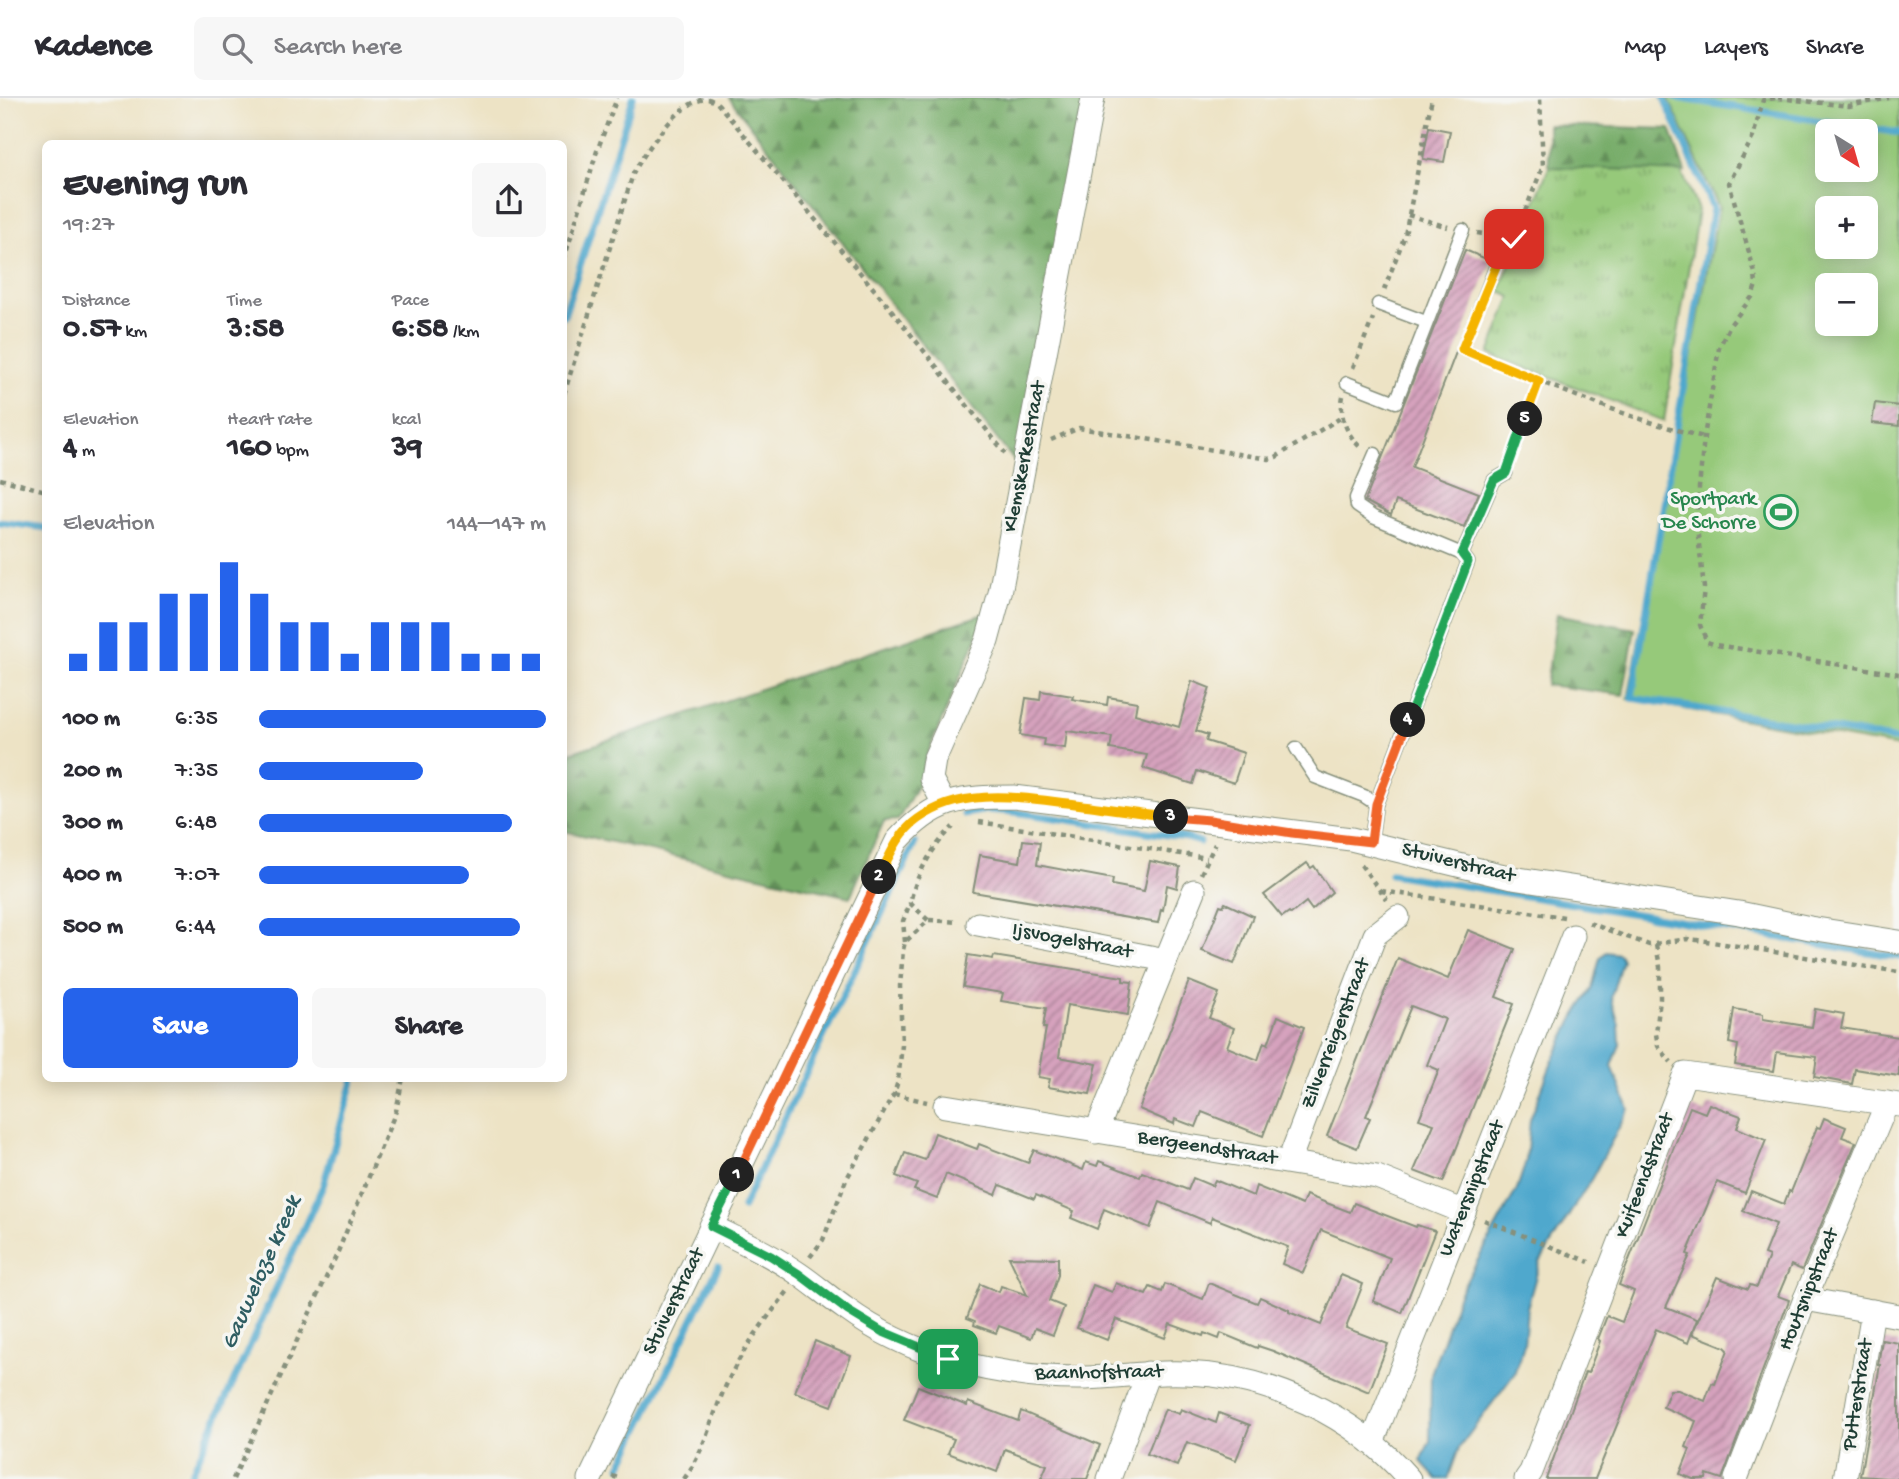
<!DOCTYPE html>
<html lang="en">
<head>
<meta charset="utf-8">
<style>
	body { margin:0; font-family:"Gochi Hand",sans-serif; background:#f7f7f7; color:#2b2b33; height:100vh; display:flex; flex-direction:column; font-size:26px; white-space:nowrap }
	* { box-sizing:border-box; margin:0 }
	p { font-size:23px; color:#7c7c81 }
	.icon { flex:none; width:38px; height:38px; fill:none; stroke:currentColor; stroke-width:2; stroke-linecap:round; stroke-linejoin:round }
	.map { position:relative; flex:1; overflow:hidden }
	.panel { position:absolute; left:42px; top:42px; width:525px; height:942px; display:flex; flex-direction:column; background:#fff; border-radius:10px; box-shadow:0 4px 18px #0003 }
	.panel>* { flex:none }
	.needle { width:46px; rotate:143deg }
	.fabs { position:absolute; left:1815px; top:21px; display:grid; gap:14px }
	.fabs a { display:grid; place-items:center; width:63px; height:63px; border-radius:10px; background:#fff; box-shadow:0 4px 18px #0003; font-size:35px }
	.pin { position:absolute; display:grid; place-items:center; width:60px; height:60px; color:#fff; margin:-30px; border-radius:14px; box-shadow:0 4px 10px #0006 }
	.km { position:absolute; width:35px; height:35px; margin:-18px; border-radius:50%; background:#222; color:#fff; font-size:19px; line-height:35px; text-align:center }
	.round { display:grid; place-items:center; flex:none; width:74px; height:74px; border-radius:10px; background:#f7f7f7 }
	.head { display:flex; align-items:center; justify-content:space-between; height:119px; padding:0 21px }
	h1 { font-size:38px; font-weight:800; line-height:52px }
	.metrics { display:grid; grid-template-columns:repeat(3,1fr); gap:10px; height:119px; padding:7px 21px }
	.metrics div { display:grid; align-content:center }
	.metrics b { font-size:30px; font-weight:800 }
	.metrics small { font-size:19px; font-weight:400 }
	.metrics p { font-size:19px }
	.chart { height:196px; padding:14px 21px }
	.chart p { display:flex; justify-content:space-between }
	.chart svg { width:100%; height:126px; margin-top:7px; stroke:#2563eb; stroke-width:6 }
	.primary-button { display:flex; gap:14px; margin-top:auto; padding:14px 21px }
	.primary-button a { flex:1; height:80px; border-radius:10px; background:#2563eb; color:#fff; font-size:28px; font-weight:800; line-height:80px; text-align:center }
	.primary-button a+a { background:#f7f7f7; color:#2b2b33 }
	ul { padding:0 21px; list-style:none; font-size:23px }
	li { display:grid; grid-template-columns:112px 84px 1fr; align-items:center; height:52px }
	li i { height:18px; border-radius:9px; background:#2563eb }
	header { display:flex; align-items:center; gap:42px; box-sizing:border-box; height:98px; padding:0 35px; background:#fff; border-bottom:2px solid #e1e1e2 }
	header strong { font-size:33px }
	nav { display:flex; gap:38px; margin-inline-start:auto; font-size:24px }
	.search { width:490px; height:63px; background:#f7f7f7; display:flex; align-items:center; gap:18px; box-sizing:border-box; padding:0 24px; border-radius:10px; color:#7c7c81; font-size:26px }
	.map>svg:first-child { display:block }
	.green { fill:#96c97a; stroke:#5a8357; stroke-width:2; fill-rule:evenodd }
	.forest { fill:url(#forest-firs); stroke:#4c754f; stroke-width:2 }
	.park { fill:url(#park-tufts); stroke:#5a8357; stroke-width:2 }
	.water { fill:#50a8cd; stroke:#387280; stroke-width:2 }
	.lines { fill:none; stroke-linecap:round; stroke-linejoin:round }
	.stream { stroke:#50a8cd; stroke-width:7 }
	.building { fill:url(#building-hatch) }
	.service-casing { stroke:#86907c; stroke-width:15 }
	.minor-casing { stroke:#86907c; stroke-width:25 }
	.path { stroke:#86907c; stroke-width:4.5; stroke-dasharray:5 5; stroke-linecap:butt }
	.service { stroke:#fff; stroke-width:12 }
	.minor { stroke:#fff; stroke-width:23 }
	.split-1-casing { stroke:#fff; stroke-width:14 }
	.split-2-casing { stroke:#fff; stroke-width:14 }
	.split-3-casing { stroke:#fff; stroke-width:14 }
	.split-4-casing { stroke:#fff; stroke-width:14 }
	.split-5-casing { stroke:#fff; stroke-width:14 }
	.split-6-casing { stroke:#fff; stroke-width:14 }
	.split-1 { stroke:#22a559; stroke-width:9 }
	.split-2 { stroke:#f0652b; stroke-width:9 }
	.split-3 { stroke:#f5b400; stroke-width:9 }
	.split-4 { stroke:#f0652b; stroke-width:9 }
	.split-5 { stroke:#22a559; stroke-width:9 }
	.split-6 { stroke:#f5b400; stroke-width:9 }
	.labels { text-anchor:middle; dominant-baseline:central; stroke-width:7; stroke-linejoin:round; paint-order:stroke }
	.street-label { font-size:21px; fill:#1f3d34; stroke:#f6f6f2 }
	.leisure-label { font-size:21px; fill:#27864d; stroke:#f6f6f2; text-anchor:end }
	.water-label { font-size:23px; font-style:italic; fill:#2e5d62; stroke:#f6f6f2 }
</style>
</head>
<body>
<header>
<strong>Kadence</strong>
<div class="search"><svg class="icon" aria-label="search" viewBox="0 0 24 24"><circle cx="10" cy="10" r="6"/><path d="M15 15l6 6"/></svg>Search here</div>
<nav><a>Map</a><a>Layers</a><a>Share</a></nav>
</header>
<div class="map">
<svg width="1899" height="1381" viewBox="0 0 1899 1381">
	<defs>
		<pattern id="forest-firs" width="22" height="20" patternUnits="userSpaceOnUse" patternTransform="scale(1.75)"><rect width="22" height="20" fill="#78ad6a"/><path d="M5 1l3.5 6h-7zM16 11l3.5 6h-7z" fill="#628e58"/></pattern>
		<pattern id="park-tufts" width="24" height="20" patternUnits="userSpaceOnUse" patternTransform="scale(1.75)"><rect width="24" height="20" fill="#96c97a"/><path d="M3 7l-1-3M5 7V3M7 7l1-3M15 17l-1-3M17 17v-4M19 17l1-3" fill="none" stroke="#7aa465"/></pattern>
		<pattern id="building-hatch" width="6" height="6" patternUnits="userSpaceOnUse" patternTransform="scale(1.75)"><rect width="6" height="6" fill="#d6a2bd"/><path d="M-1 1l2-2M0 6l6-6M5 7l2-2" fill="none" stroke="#ad859a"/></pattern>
	</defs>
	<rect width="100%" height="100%" fill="#f6f6f2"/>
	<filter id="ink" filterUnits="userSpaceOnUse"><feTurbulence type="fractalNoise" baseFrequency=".0143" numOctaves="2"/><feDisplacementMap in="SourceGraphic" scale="14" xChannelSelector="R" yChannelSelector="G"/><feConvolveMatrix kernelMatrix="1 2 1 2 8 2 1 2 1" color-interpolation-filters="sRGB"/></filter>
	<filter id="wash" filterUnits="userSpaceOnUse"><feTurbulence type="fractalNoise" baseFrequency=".00686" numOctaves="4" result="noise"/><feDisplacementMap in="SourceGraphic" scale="28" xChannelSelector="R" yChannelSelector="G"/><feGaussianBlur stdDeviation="1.57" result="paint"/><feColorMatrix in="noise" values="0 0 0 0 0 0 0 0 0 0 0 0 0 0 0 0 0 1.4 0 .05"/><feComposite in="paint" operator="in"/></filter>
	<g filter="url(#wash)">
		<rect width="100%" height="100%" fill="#ede3c5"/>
		<!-- green -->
		<path class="green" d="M1668 0H1899V649L1628 601 1719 109ZM1827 33H1866V72H1827ZM1827 110H1866V149H1827ZM1827 187H1866V226H1827Z"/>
		<!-- forest -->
		<g class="forest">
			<polygon points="729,0 1085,0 1018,368"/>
			<polygon points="1548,27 1670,31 1685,74 1549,69"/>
			<polygon points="987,515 926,659 920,683 898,722 884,723 850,799 564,733 564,657"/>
			<polygon points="1557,516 1635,531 1623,597 1546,587"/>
		</g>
		<!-- park -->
		<polygon class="park" points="1549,69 1682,74 1698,112 1664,323 1489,256 1511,199 1499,193"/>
		<!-- water -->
		<polygon class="water" points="1606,854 1619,856 1622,862 1611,899 1619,927 1620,946 1612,968 1629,1011 1592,1080 1540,1164 1527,1210 1524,1247 1514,1276 1459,1350 1448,1381 1437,1381 1421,1363 1430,1343 1431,1276 1459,1196 1517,1091 1526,1063 1530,1022 1552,964 1574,920 1592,890 1600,860"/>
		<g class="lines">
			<!-- stream -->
			<g class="stream">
				<polyline points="1664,0 1713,110 1632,600 1899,642"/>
				<polyline points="1676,0 1899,35"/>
				<polyline points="564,218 633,0"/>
				<polyline points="0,424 46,430"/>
				<polyline points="964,716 987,712 1015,714 1187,740 1200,744"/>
				<polyline points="1391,776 1899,859"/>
				<polyline points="743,1109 915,745"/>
				<polyline points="621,1368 718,1169"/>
				<polyline points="189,1381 323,1088 354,980"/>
			</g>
		</g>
		<g id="blocks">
			<!-- building -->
			<g class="building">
				<polygon points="1429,29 1450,33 1444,64 1423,61"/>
				<polygon points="1465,152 1491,163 1412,369 1479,395 1464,429 1396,403 1391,417 1365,403"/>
				<polygon points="1875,305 1899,308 1899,328 1872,325"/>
				<polygon points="1192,583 1210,590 1196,633 1208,637 1206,643 1244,655 1234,685 1197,673 1193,686 1143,670 1147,657 1110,651 1112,639 1067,633 1065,650 1043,647 1044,641 1020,637 1026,600 1040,602 1041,593 1073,598 1072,601 1107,607 1108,599 1137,604 1135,616 1179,629"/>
				<polygon points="1023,742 1040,744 1037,767 1113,781 1112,787 1144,793 1150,763 1180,769 1177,790 1167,787 1163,812 1161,811 1158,825 973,794 980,757 1020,764"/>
				<polygon points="1307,765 1311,770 1314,768 1332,794 1312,812 1306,804 1291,816 1289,814 1282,819 1264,797"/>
				<polygon points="1225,805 1253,818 1234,866 1202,853 1220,807 1223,808"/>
				<polygon points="1468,832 1515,851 1496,899 1514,906 1443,1084 1414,1073 1434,1026 1419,1021 1439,972 1427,967 1445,921 1411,908 1366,1018 1370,1020 1357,1050 1327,1038 1398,860 1448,881"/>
				<polygon points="968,857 993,861 994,858 1123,879 1123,883 1132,884 1128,917 1067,907 1059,959 1097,966 1090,996 1048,989 1050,981 1038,979 1046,930 1043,930 1046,910 1001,903 1003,895 963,889"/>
				<polygon points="1189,883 1219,895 1209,920 1234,930 1227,949 1258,962 1264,944 1268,946 1278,918 1304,929 1263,1038 1202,1014 1196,1029 1175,1021 1174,1026 1139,1011"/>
				<polygon points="1734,911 1763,916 1763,921 1812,929 1815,911 1844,916 1841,930 1899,939 1899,978 1855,971 1852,986 1814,979 1817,959 1777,954 1774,973 1735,967 1738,947 1729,945"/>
				<polygon points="1709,1006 1741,1018 1737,1030 1766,1042 1745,1095 1717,1084 1689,1151 1687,1156 1690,1157 1666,1209 1697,1221 1688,1245 1656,1231 1595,1381 1546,1381 1585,1274 1588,1275 1600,1243 1598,1241 1607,1218 1622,1224 1634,1193 1619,1187 1690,1009 1705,1015"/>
				<polygon points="1824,1020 1846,1029 1842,1039 1856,1044 1802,1172 1791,1167 1778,1198 1789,1202 1722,1381 1707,1376 1706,1381 1693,1381 1680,1376 1690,1351 1686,1349 1696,1323 1663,1309 1670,1292 1678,1292 1705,1303 1712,1285 1715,1286 1728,1252 1725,1249 1692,1236 1717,1179 1748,1191 1750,1187 1757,1189 1769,1158 1764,1156 1776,1126 1743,1113 1751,1093 1784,1106 1789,1093 1791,1094 1817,1029 1820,1030"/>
				<polygon points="935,1035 977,1051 979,1046 1028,1065 1034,1052 1083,1072 1086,1064 1097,1068 1099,1063 1140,1079 1142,1074 1188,1092 1193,1080 1212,1088 1215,1082 1253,1098 1256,1088 1302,1107 1306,1097 1350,1114 1354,1105 1416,1129 1417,1127 1435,1133 1402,1215 1373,1203 1390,1160 1321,1132 1303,1175 1282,1166 1288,1149 1212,1119 1210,1125 1160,1104 1150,1130 1104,1111 1097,1131 1071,1120 1074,1113 1036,1097 1034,1101 1000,1087 996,1097 946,1076 937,1101 914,1092 917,1086 896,1078 905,1055 925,1062"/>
				<polygon points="1009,1159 1058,1160 1058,1177 1049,1203 1064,1209 1053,1237 1035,1230 1031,1240 999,1228 996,1235 974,1227 975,1223 967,1220 980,1186 999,1194 1001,1188 1027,1197"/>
				<polygon points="1341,1177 1363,1186 1346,1230 1388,1246 1369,1294 1273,1253 1258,1248 1257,1250 1221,1235 1219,1241 1204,1235 1203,1238 1170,1226 1165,1240 1116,1221 1107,1242 1077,1230 1093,1187 1112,1194 1116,1185 1146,1197 1150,1189 1162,1194 1165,1186 1203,1201 1209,1185 1257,1205 1260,1199 1289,1212 1289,1214 1321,1227"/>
				<polygon points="1882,1242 1899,1245 1899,1381 1860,1378 1880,1267 1878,1267"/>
				<polygon points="815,1243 851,1258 832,1308 795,1294"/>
				<polygon points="918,1288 967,1308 968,1304 1018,1323 1021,1313 1100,1347 1087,1381 1041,1381 1047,1367 1005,1351 997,1374 948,1355 954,1341 904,1322"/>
				<polygon points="1165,1311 1179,1316 1181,1311 1216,1325 1219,1315 1250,1327 1236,1362 1187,1344 1177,1368 1147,1356"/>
			</g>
		</g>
	</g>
	<g filter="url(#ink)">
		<use href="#blocks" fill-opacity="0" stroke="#86907c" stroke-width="2"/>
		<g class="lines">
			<!-- service casing -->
			<g class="service-casing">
				<g id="service">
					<polyline points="1378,206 1426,224"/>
					<polyline points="1347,285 1396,304 1463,132"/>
					<polyline points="1462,456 1494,382 1506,375"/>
					<polyline points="1296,650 1315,679 1364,698 1376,706"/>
					<polyline points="1371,744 1376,706 1468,464 1462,456 1373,419 1357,408 1356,400 1375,356"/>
				</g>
			</g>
			<!-- minor casing -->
			<g class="minor-casing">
				<g id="minor">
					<polyline points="944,706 931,681 934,662 987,543 1000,495 1093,0"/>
					<polyline points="978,826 1166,862"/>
					<polyline points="945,1008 1377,1079 1464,1114"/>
					<polyline points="1096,1034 1194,793"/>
					<polyline points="1289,1063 1375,837 1398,819"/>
					<path d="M711 1128C741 1143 772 1157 799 1176 815 1187 830 1200 846 1211 876 1233 914 1251 950 1262 994 1274 1040 1281 1086 1280 1119 1279 1153 1273 1186 1275 1270 1278 1354 1317 1409 1381"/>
					<polyline points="1805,1201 1899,1218"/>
					<polyline points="1372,1345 1573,838"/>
					<path d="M590 1381 897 743C935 701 959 699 1014 699L1351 741 1512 780 1739 815 1810 830 1899 844"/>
					<polyline points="1109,1381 1148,1275"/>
					<polyline points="1526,1381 1531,1374 1685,976 1899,1007"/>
					<polyline points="1736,1381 1805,1201 1887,1005"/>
					<polyline points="1845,1381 1873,1213"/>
				</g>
			</g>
			<!-- path -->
			<g class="path">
				<polyline points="1775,0 1763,2 1753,39 1729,85 1755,175 1756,187 1752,199 1730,227 1719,250 1704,339 1696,420 1704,490 1700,527 1707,544 1716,547 1899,576"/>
				<polyline points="1778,0 1849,8 1889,0"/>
				<polyline points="1408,117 1448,129"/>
				<path d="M1477 135 1514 141 1497 166 1462 251C1541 284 1621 319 1704 339"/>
				<polyline points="1514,141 1543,68 1540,0"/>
				<polyline points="564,162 597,53 617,0"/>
				<polyline points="1384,192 1405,137 1432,0"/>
				<polyline points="1353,270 1373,220"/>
				<path d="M564 296 633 76C644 55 680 0 708 1 712 2 715 4 718 6L889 209 1005 355"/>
				<path d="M1343 298C1339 319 1346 335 1361 350"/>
				<polyline points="1051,342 1079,330 1269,361 1276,359 1342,319"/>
				<polyline points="1511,361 1539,283"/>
				<polyline points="0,381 46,393"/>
				<polyline points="979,724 1207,760"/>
				<polyline points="1361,767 1387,802"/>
				<polyline points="1201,776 1215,746"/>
				<polyline points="1381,793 1564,819"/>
				<path d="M928 822 910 805C916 777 932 749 953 729"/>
				<polyline points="1589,825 1649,847 1687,841 1706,843 1899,874"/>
				<polyline points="905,844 903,823 910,805"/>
				<polyline points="1656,847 1660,869 1660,901 1656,936 1658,948 1671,964"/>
				<polyline points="894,996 927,1004"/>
				<polyline points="1484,1122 1589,1164"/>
				<polyline points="810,1159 823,1142 846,1082 894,996 898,983 902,947 900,888 903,852 905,844 929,822 959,824"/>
				<polyline points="612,1378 621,1381"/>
				<polyline points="233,1381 337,1156 396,1013 403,980"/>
				<path d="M684 1381C706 1351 712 1316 728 1283 743 1250 766 1221 788 1193"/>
			</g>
			<!-- service -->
			<use href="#service" class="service"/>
			<!-- minor -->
			<use href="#minor" class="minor"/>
		</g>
	</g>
	<g class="lines" filter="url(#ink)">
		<!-- split-1 casing -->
		<g class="split-1-casing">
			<polyline id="split-1" points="737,1077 711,1128 771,1158 799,1176 848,1213 881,1233 948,1261"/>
		</g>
		<!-- split-2 casing -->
		<g class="split-2-casing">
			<polyline id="split-2" points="737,1077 879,779"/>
		</g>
		<!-- split-3 casing -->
		<g class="split-3-casing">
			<path id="split-3" d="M879 779C889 759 898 735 918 721 964 688 1021 700 1075 706 1107 710 1139 715 1171 719"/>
		</g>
		<!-- split-4 casing -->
		<g class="split-4-casing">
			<polyline id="split-4" points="1171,719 1210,722 1292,735 1371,744 1376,706 1408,622"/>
		</g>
		<!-- split-5 casing -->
		<g class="split-5-casing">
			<polyline id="split-5" points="1408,622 1468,464 1462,456 1494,382 1506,375 1525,321"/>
		</g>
		<!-- split-6 casing -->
		<g class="split-6-casing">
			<polyline id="split-6" points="1514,141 1497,166 1462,251 1539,283 1525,321"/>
		</g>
		<!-- split-1 -->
		<use href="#split-1" class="split-1"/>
		<!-- split-2 -->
		<use href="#split-2" class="split-2"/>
		<!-- split-3 -->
		<use href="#split-3" class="split-3"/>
		<!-- split-4 -->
		<use href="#split-4" class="split-4"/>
		<!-- split-5 -->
		<use href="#split-5" class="split-5"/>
		<!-- split-6 -->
		<use href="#split-6" class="split-6"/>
	</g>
	<!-- icons -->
	<defs>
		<g id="stadium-ring" transform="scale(1.75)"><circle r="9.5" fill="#f6f6f2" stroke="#2e9e5b" stroke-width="1.5"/><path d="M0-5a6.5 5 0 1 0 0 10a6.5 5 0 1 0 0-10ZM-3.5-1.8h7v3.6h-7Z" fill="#2e9e5b"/></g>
	</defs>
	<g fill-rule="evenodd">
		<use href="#stadium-ring" x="1781" y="414"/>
	</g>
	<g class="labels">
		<!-- street labels -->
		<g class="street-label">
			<text transform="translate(1026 359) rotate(-79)">Klemskerkestraat</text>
			<text transform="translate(1458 766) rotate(14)">Stuiverstraat</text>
			<text transform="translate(1072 844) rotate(11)">Ijsvogelstraat</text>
			<text transform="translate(1337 936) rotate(-69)">Zilverreigerstraat</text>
			<text transform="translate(1207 1051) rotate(9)">Bergeendstraat</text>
			<text transform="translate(1646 1078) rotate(-69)">Kuifeendstraat</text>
			<text transform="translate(1473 1091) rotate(-68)">Watersnipstraat</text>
			<text transform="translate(1810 1192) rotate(-68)">Houtsnipstraat</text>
			<text transform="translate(675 1204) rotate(-64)">Stuiverstraat</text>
			<text transform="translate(1099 1276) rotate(-1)">Baanhofstraat</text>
			<text transform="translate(1859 1297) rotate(-81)">Putterstraat</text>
		</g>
		<!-- leisure labels -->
		<g class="leisure-label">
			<text x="1756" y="402">Sportpark<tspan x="1756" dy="24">De Schorre</tspan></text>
		</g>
		<!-- water labels -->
		<g class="water-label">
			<text transform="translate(262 1175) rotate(-66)">Gauweloze kreek</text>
		</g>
	</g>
</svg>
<div class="fabs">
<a><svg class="needle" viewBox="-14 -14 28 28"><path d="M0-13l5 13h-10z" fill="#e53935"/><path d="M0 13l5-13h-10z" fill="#7c7c81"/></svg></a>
<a>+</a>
<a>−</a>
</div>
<div class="pin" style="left:948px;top:1261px;background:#1e9e55"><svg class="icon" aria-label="arrive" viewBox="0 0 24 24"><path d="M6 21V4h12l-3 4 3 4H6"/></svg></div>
<div class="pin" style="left:1514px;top:141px;background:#d93025"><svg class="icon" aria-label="check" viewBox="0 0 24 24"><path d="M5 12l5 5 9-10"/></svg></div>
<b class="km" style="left:737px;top:1077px">1</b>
<b class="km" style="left:879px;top:779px">2</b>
<b class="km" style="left:1171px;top:719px">3</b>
<b class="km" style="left:1408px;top:622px">4</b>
<b class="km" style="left:1525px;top:321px">5</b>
<section class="panel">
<div class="head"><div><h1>Evening run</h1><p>19:27</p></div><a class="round"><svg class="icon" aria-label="share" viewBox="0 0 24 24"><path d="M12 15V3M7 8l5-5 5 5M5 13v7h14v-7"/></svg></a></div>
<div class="metrics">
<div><p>Distance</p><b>0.57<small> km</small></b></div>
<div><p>Time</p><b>3:58</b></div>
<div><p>Pace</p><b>6:58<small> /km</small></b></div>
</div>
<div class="metrics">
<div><p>Elevation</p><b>4<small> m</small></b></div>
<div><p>Heart rate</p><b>160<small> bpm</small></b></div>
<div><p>kcal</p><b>39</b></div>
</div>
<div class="chart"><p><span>Elevation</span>144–147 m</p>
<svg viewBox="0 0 160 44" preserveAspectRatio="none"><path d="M5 44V38M15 44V27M25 44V27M35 44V17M45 44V17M55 44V6M65 44V17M75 44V27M85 44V27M95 44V38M105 44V27M115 44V27M125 44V27M135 44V38M145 44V38M155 44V38"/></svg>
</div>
<ul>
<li><b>100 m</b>6:35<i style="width:100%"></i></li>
<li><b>200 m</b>7:35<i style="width:57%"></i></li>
<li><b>300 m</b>6:48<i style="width:88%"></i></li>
<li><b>400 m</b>7:07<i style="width:73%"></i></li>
<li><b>500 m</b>6:44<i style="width:91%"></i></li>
</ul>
<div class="primary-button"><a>Save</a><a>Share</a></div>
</section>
</div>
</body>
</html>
